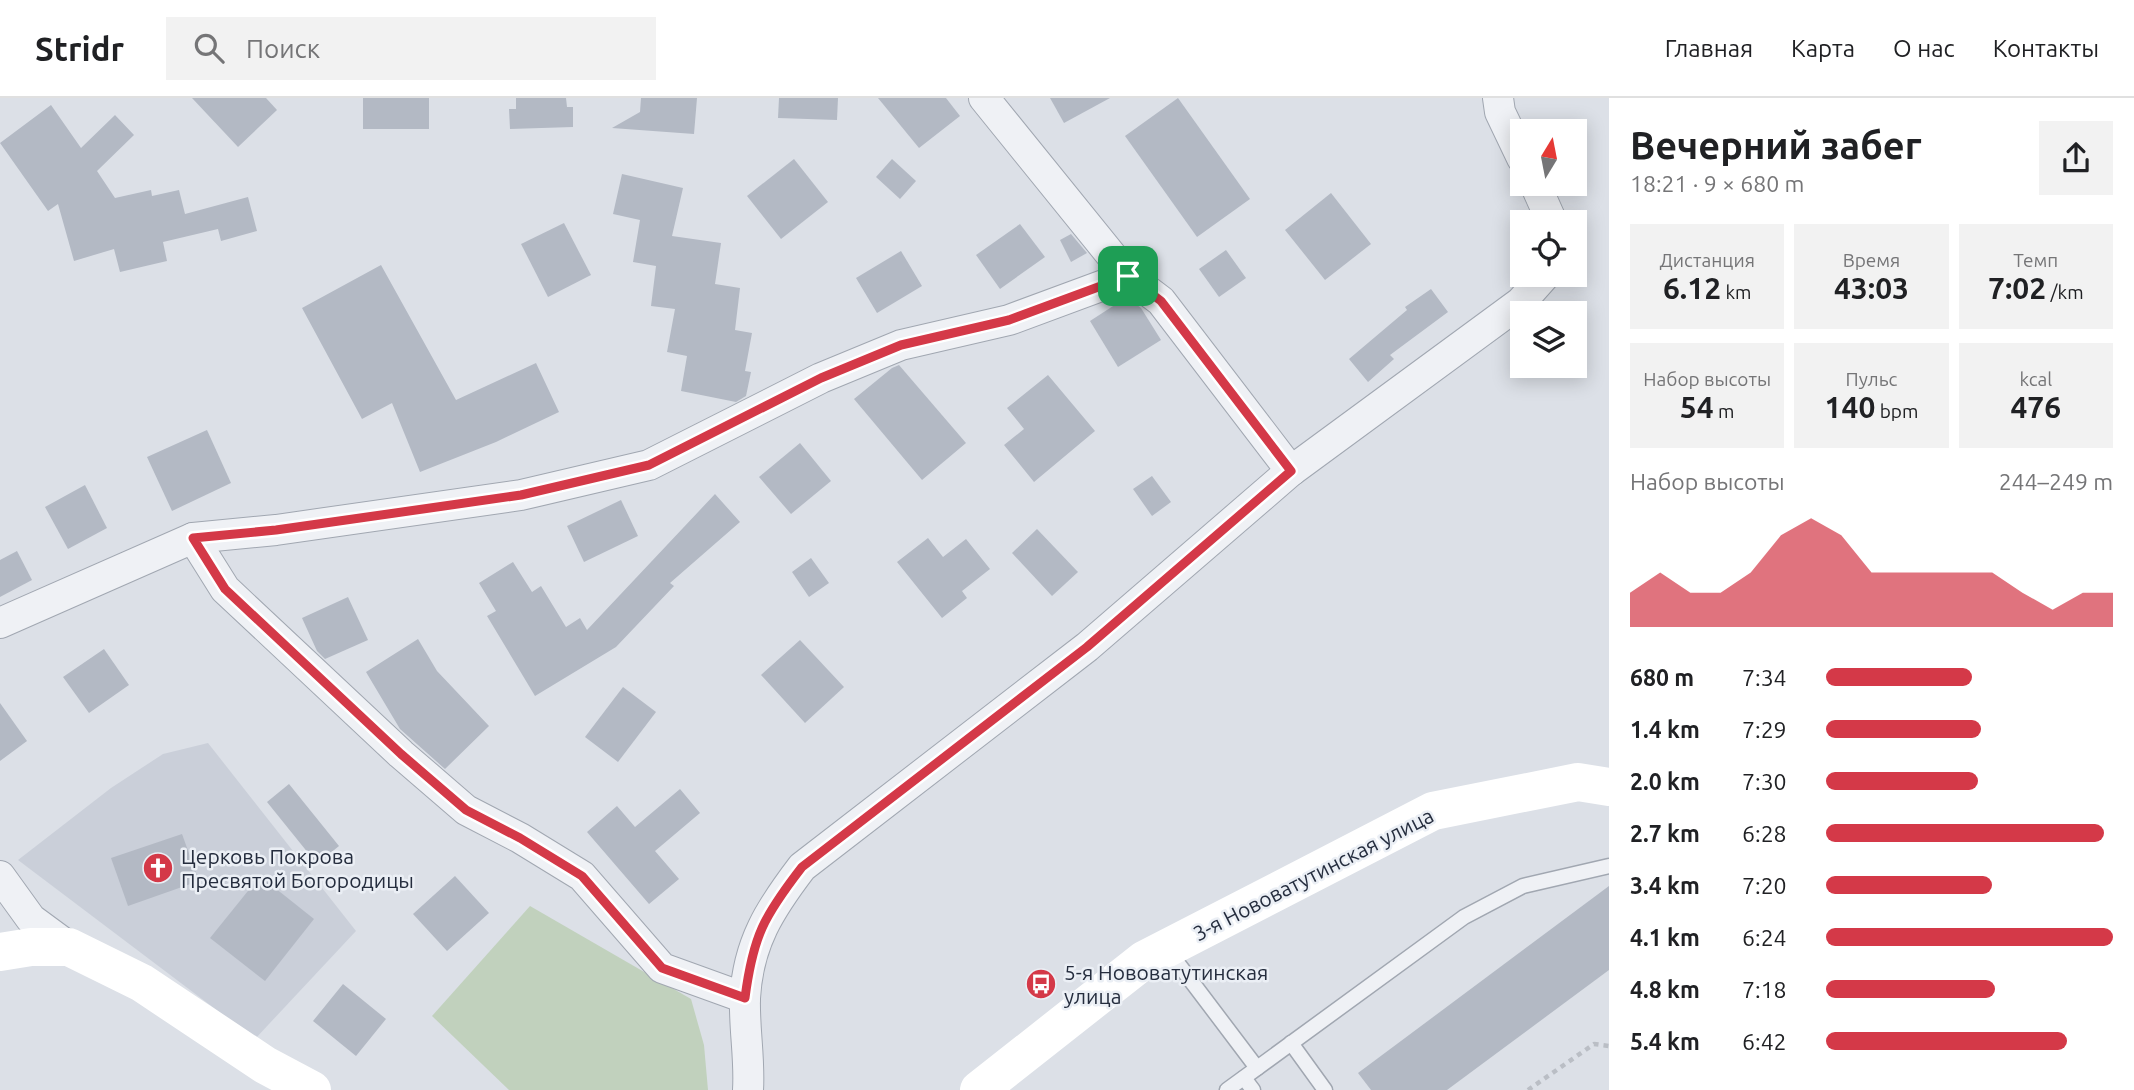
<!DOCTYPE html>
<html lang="ru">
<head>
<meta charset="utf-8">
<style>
	body { margin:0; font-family:Ubuntu,sans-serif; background:#f2f2f2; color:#202124; height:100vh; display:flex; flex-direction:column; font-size:26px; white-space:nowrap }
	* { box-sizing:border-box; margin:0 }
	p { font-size:23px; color:#757577 }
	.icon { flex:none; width:38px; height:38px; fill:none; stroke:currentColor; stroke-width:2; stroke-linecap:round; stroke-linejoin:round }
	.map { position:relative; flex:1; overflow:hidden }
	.sheet { display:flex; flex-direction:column; background:#fff; width:525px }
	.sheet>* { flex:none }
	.needle { width:46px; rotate:10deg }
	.tools { position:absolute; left:1510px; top:21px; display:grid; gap:14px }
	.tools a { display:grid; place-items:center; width:77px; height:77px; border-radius:0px; background:#fff; box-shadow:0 4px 18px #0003; font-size:35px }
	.pin { position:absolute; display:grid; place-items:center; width:60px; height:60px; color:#fff; margin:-30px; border-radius:14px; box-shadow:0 4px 10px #0006 }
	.round { display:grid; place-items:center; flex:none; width:74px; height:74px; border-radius:0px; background:#f2f2f2 }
	.headline { display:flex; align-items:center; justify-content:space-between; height:119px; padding:0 21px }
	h1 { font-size:38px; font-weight:700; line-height:52px }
	.metrics { display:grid; grid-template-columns:repeat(3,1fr); gap:10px; height:119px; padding:7px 21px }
	.metrics div { display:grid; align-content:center; border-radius:0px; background:#f2f2f2; text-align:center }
	.metrics b { font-size:30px; font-weight:700 }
	.metrics small { font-size:19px; font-weight:400 }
	.metrics p { font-size:19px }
	.chart { height:196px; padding:14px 21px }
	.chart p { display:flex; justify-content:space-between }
	.chart svg { width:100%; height:126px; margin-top:7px; fill:#d43948; opacity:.7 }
	ul { padding:0 21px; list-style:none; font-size:23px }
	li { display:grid; grid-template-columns:112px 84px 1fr; align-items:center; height:52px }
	li i { height:18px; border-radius:9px; background:#d43948 }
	header { display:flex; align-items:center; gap:42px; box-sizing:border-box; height:98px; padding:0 35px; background:#fff; border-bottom:2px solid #e0e0e0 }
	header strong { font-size:33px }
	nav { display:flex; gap:38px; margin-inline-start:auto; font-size:24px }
	.search { width:490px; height:63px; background:#f2f2f2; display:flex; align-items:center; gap:18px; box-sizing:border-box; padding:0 24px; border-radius:0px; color:#757577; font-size:26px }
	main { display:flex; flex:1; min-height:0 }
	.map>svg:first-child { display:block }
	.built { fill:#cacfd9 }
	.green { fill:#c1d1bd }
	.building { fill:#b3b9c4 }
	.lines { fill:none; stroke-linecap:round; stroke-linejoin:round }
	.lane-casing { stroke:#a1a7b1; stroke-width:17 }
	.street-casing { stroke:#a1a7b1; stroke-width:32 }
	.path { stroke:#babec5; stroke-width:4.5; stroke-dasharray:5 5; stroke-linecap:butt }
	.lane { stroke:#eff1f5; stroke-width:14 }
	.street { stroke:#eff1f5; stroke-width:30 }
	.secondary { stroke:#fff; stroke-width:38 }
	.route-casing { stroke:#fff; stroke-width:14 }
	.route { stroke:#d43948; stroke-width:9 }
	.labels { text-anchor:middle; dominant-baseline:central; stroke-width:5; stroke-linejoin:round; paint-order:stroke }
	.poi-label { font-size:21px; fill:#252d3e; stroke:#ebeff5; text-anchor:start }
	.street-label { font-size:21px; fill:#252d3e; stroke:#ebeff5 }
</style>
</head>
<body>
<header>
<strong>Stridr</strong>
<div class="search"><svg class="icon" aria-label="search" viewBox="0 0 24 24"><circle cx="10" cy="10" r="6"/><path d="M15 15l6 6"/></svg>Поиск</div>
<nav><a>Главная</a><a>Карта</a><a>О нас</a><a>Контакты</a></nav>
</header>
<main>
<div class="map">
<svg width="1609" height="992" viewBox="0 0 1609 992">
	<rect width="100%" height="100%" fill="#dce0e7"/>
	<!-- built -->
	<polygon class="built" points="208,645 356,833 255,941 18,762 111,690 163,656"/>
	<!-- green -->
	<polygon class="green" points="530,808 691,901 704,947 708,992 509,992 432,918"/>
	<!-- building -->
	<g class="building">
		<polygon points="192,0 266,0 277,12 238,49"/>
		<rect x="363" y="0" width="66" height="31"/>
		<polygon points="516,0 566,0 567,9 573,9 573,29 510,31 509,11 516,11"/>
		<polygon points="641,0 697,0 694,36 612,30 640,14"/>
		<polygon points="779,0 838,0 837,22 778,20"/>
		<polygon points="878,0 946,0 960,18 919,50"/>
		<polygon points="1050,0 1110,0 1064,25"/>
		<polygon points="1178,0 1250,101 1197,139 1125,38"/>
		<polygon points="51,7 81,50 115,17 134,37 97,73 115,100 151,92 152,98 179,92 185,116 248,99 257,133 221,143 218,131 163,144 167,163 120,174 114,151 74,163 58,106 48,113 0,45"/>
		<polygon points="794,61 828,104 781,141 747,98"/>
		<polygon points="892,61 916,83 900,101 876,79"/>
		<polygon points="622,76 683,90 672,138 721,145 715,186 740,190 735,232 752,235 745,273 751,274 746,298 736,304 681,293 687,258 667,254 675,211 651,208 656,168 633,164 640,122 613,116"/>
		<polygon points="1331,95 1371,146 1325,182 1285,132"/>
		<polygon points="564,125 591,177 548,199 521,146"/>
		<polygon points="1020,126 1045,159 1000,191 976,157"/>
		<polygon points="1071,136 1087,155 1071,164 1060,142"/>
		<polygon points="1226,152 1246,180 1219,199 1199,171"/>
		<polygon points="901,153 922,188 877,215 856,180"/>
		<polygon points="381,167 456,302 536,265 559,314 496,344 420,374 392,305 362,321 302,210"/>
		<polygon points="1431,191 1448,214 1390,257 1394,261 1368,284 1349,261 1407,212 1405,209"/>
		<polygon points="1127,199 1141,210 1161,242 1118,269 1090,223"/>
		<polygon points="899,267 966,345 922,382 854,301 892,270"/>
		<polygon points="1048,277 1095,333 1034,384 1004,347 1024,331 1007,310"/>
		<polygon points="207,332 231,385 172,413 147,359"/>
		<polygon points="800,345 831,383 791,416 759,379"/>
		<polygon points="1152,378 1171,404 1152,418 1133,391"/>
		<polygon points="85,387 107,430 68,451 45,409"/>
		<polygon points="715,396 740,424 670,485 674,488 616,549 535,598 487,518 496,513 479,485 513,464 532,494 541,488 566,529 580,520 587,532"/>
		<polygon points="621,402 638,438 584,464 567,428"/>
		<polygon points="1037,431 1078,474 1052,498 1012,455"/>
		<polygon points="928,440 943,459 966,441 990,471 962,493 967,500 942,520 897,464"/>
		<polygon points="17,453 32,482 0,499 0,462"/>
		<polygon points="811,460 829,485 809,499 792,474"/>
		<polygon points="348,499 368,542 325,561 317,553 302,520"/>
		<polygon points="418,541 437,573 489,628 445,671 400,631 366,574"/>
		<polygon points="800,542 844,589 805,625 761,577"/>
		<polygon points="104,551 129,587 89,615 63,579"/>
		<polygon points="623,589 656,614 618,664 585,639"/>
		<polygon points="0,605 27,643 0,663"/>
		<polygon points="289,686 339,748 317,766 267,704"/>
		<polygon points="680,691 700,715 655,753 679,781 649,806 587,734 617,708 635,729"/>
		<polygon points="182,736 199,783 128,808 111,760"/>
		<polygon points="260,778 314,821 265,883 210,840"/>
		<polygon points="455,778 489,815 447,853 413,816"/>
		<polygon points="1609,788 1609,872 1447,992 1371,992 1358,975"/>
		<polygon points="343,886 386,921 356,958 313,923"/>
	</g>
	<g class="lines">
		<!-- lane casing -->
		<g class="lane-casing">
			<g id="lane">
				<polyline points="1167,851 1257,970"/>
				<polyline points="1291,945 1325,992"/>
				<polyline points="1244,980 1253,992"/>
				<polyline points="1227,992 1464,819 1523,788 1609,768"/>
			</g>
		</g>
		<!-- street casing -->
		<g class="street-casing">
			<g id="street">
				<polyline points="984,0 1128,178 1161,203 1291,373"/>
				<polyline points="1498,0 1500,14 1522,60"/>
				<polyline points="1535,86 1552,124"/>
				<polyline points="193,440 225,491 401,656 466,712 520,740 582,778 662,870 745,900"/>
				<polyline points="0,525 193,440 276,432 521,397 649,367 821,280 901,247 1009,222 1128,178"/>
				<polyline points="0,778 31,821 69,849"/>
				<path d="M748 992C750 961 744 931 745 900 748 845 770 811 802 769L1087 549 1291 373 1521 204 1545 177"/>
			</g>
		</g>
		<!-- path -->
		<polyline class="path" points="1528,992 1594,946 1609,948"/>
		<!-- lane -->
		<use href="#lane" class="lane"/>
		<!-- street -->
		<use href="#street" class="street"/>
		<!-- secondary -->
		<g class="secondary">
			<polyline points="0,854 31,849 69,849 142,885 265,967 312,992"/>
			<polyline points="979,992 1144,862 1433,713 1578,684 1609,689"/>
		</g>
	</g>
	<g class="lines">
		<!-- route casing -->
		<g class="route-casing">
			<path id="route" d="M1128 178 1161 203 1291 373 1087 549 802 769C764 818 753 838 745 900L662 870 582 778 520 740 466 712 401 656 225 491 193 440 276 432 521 397 649 367 821 280 901 247 1009 222Z"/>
		</g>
		<!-- route -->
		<use href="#route" class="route"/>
	</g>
	<!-- icons -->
	<defs>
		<g id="church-disc" transform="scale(1.575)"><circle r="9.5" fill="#d43948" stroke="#ebeff5"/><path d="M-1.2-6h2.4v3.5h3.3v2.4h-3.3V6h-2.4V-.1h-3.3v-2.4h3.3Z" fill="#fff"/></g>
		<g id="bus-disc" transform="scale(1.575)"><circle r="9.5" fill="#d43948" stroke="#ebeff5"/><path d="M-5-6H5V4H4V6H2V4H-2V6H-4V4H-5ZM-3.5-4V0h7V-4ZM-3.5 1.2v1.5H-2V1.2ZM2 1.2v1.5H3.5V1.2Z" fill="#fff"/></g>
	</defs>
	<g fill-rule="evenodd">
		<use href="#church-disc" x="158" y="770"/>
		<use href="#bus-disc" x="1041" y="886"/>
	</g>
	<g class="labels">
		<!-- poi labels -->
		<g class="poi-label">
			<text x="181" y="758">Церковь Покрова<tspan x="181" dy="24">Пресвятой Богородицы</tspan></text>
			<text x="1064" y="874">5-я Нововатутинская<tspan x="1064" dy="24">улица</tspan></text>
		</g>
		<!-- street labels -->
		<g class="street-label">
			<text transform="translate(1313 776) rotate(-27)">3-я Нововатутинская улица</text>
		</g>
	</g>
</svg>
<div class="tools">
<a><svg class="needle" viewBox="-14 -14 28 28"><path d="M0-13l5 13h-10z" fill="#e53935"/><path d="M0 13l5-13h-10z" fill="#757577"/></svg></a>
<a><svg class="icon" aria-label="locate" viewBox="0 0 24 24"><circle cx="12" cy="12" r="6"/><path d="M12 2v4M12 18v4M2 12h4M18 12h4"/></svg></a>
<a><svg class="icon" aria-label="layers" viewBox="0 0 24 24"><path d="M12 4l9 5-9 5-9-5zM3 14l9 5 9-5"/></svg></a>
</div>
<div class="pin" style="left:1128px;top:178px;background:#1e9e55"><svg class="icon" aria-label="arrive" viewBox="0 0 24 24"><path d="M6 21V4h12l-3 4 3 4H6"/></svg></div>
</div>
<section class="sheet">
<div class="headline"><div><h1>Вечерний забег</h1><p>18:21 · 9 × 680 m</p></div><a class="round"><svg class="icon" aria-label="share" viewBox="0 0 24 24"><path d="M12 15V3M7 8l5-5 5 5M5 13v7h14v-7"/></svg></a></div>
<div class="metrics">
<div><p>Дистанция</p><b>6.12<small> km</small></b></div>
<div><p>Время</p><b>43:03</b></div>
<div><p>Темп</p><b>7:02<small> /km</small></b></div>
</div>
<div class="metrics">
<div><p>Набор высоты</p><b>54<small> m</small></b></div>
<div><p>Пульс</p><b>140<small> bpm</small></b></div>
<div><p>kcal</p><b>476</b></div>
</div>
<div class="chart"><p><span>Набор высоты</span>244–249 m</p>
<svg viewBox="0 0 160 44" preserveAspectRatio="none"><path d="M0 44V32L10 25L20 32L30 32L40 25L50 12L60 6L70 12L80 25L90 25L100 25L110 25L120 25L130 32L140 38L150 32L160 32V44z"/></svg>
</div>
<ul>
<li><b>680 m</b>7:34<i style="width:51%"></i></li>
<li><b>1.4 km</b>7:29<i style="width:54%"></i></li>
<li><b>2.0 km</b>7:30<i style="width:53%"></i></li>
<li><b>2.7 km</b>6:28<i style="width:97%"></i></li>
<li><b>3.4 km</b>7:20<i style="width:58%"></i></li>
<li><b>4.1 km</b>6:24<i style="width:100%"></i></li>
<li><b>4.8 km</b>7:18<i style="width:59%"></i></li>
<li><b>5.4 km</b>6:42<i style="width:84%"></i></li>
</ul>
</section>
</main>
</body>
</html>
